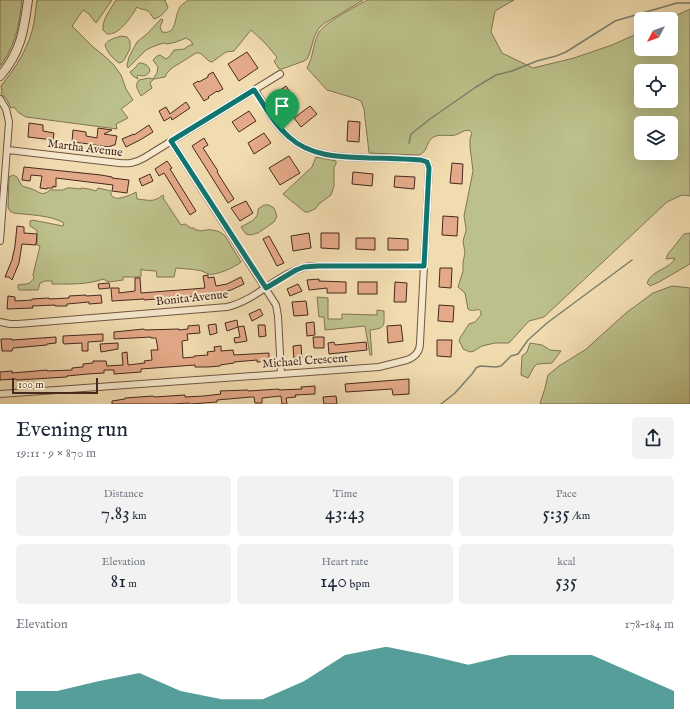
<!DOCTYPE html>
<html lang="en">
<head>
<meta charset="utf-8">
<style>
	body { margin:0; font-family:"IM FELL English",serif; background:#f2f2f3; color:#1f2937; height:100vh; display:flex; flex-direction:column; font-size:15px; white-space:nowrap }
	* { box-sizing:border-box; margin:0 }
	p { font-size:13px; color:#747a83 }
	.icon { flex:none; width:22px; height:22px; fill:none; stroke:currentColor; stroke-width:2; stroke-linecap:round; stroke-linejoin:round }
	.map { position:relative; height:404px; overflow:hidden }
	.sheet { display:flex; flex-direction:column; background:#fff; flex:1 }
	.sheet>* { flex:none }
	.needle { width:26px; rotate:229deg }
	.buttons { position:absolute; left:634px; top:12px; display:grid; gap:8px }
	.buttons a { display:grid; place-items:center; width:44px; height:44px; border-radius:6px; background:#fff; box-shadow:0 4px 16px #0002; font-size:20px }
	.scale { position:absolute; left:12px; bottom:10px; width:86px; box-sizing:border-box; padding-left:4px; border:2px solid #46291d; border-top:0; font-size:11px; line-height:14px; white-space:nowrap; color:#46291d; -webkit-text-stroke:3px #f6e8cc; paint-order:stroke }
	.pin { position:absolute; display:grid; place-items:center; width:34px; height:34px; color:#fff; margin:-41px -17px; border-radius:50% 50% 50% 0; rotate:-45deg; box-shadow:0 0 4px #0007 }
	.pin .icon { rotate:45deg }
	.round { display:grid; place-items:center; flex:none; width:42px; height:42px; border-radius:6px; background:#f2f2f3 }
	.summary { display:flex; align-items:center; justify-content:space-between; height:68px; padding:0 16px }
	h1 { font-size:22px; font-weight:600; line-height:30px }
	.figures { display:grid; grid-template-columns:repeat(3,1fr); gap:6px; height:68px; padding:4px 16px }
	.figures div { display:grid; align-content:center; border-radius:6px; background:#f2f2f3; text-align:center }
	.figures b { font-size:20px; font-weight:600 }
	.figures small { font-size:11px; font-weight:400 }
	.figures p { font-size:11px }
	.chart { height:112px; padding:8px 16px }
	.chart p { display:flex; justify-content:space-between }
	.chart svg { width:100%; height:72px; margin-top:4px; fill:#0f766e; opacity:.7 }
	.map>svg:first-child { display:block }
	.green { fill:#bcc08a; stroke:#817454; fill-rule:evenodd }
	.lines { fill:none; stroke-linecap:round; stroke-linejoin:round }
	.stream { stroke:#7a816f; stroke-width:1.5 }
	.building { fill:#e4a988; stroke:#46291d }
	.minor-casing { stroke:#715642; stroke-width:8 }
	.tertiary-casing { stroke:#715642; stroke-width:10 }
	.minor { stroke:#f6e8cc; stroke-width:6 }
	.tertiary { stroke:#f6e8cc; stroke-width:8 }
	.route-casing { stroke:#fff; stroke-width:8 }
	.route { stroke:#0f766e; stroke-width:5 }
	.labels { text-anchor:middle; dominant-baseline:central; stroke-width:4; stroke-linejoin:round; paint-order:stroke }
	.street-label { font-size:12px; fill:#46291d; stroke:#f6e8cc }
</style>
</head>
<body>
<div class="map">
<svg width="690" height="404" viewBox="0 0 690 404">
	<rect width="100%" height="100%" fill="#f1dcb0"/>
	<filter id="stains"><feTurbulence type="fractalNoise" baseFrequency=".005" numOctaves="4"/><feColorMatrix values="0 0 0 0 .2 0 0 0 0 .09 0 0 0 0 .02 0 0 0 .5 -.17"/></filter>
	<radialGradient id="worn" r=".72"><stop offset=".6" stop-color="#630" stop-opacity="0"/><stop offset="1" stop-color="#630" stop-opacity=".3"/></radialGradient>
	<!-- green -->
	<g class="green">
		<path d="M0 0H22C19 25 16 45 0 66Z"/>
		<path d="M37 0H112L96 23 95 22 89 14 83 10 72 26 93 47 102 54 113 64 121 75 126 89 133 100 121 109 128 118 116 124 117 129 26 117 19 113 14 107 11 108 7 100 1 93 2 91 1 86C16 67 30 46 34 22 35 15 36 7 37 0Z"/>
		<path d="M116 0H166L165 1 168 7C166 12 159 18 154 19 152 17 151 13 148 11 145 9 141 10 137 7 131 17 120 35 107 34L103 30C102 19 111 9 116 0Z"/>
		<path d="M188 0H363L325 23 319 28 315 35 309 55 307 59 304 61 282 69H279L274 61 277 58 276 56 265 43 251 30 234 51 226 52 212 62 209 61 200 53H196L172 68 167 73 165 77 154 79 150 83 152 88 141 96C138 90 134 86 139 80L149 78 153 79 157 73 158 67 153 60 157 56 160 55 166 59 170 56 174 50 184 49 190 45H193L191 41 186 38 176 42 167 44 163 43 152 47 146 50 128 68 127 65 129 57 137 42 147 34 161 19H162L163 20 160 27 162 32C177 35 174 18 179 9 180 5 185 3 188 0Z"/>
		<path d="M367 0H514L495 11 491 32 502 53 533 68 574 58 612 45 641 32V49H671V19H669L690 9V196L682 195 667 202 544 317 529 321 509 343H495L482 346 474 351 470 352 463 349 461 344 459 342 460 338 469 324 475 322 481 315C481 304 474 314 468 309L465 293 458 287 463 271V262L465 253 463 241 466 231V228L464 216 473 171 470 147V139L472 133 469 130C463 130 460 134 455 135 447 137 437 132 430 140 426 145 427 152 419 155L369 153 364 109 361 101 354 98 327 90 307 68C313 57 313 45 318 34 323 23 355 7 367 0ZM641 71H671V101H641ZM641 123H671V153H641Z"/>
		<path d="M121 36 127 37 130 41V49L124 60 122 62 119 63C113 59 107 52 105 45 108 39 116 38 121 36Z"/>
		<path d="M139 63C144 63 149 65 150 71 147 76 144 77 138 75L137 76 138 79 133 76 130 72 135 68Z"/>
		<polygon points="316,157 336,161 336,164 334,167 334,186 331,195 319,204 315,209 308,212 305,212 283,194 312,167"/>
		<path d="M13 175 17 177 22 186C25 187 29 188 32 189 40 192 42 197 50 190H63L67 188H71L81 189V188L89 189 96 191 98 188 111 191V195L113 197C115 198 117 199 120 198 122 198 134 194 136 192L137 199C149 200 153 203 163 195L164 197 163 198 181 225 185 224 191 228H194L195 230H198L200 231C209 229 218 229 225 236L241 262C235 267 216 276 208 274 206 273 204 272 202 271 194 269 185 269 176 268L174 277H157L156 271 143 270 141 269V277H123V280L109 282 103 279C87 285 70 284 52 284V281H45L40 283 38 290H19L18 288V285C26 283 29 286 34 278L33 275 40 246 37 245V231L35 229 30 226V221L32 220 63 226 64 223C51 215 29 215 14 213L10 211 8 207 9 177Z"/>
		<path d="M264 205H269L274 208 277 216 274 222 258 233 250 235 246 234 241 227C249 222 259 220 258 209Z"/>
		<path d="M690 233V264L659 282 650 286 647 283C651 270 671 269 675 258L666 259 668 254 684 234Z"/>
		<polygon points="672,286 690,288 690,404 540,404 545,388 548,375 559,366 585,350 626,313 653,293"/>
		<path d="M317 297 328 298V319H342V314L377 315V310L384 311C384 327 386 328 370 330L372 355H370L365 326 325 330 324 317H319Z"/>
		<polygon points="530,343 542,345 550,350 561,351 552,363 537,364 534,367 528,378 521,375 522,356 527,352"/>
	</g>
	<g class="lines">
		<!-- stream -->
		<g class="stream">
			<polyline points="409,143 411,134 430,119 476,87 496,75 512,71 537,61 556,56 566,52 615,21 677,3 690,3"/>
			<polyline points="441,404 455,393 472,374 476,368 480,366 496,367 501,366 511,356 518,354 528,340 547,323 632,260"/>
		</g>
	</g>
	<!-- building -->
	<g class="building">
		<polygon points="247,52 258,68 239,81 228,64"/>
		<polygon points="213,72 223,89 218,92 217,91 208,97 209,98 204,101 193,84 198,81 199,82 208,77 208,75"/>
		<polygon points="286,86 297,103 287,110 276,93"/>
		<polygon points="186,102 190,108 172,120 171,117 164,121 159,111 166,107 170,114"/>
		<polygon points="310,106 317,114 301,127 294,118"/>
		<polygon points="249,111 256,121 239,132 232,122"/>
		<polygon points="348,121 360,122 359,142 347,141"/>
		<polygon points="29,123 43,125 43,131 54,133 53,140 28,137"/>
		<polygon points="149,125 153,132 140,140 126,147 122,139 134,134 134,135"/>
		<polygon points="98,128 112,130 104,134 117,136 115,145 113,145 112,146 110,146 110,147 100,146 89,144 72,142 73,130 86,132 86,136 97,138"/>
		<polygon points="264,133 271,143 254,154 248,143"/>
		<polygon points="204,138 208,145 203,148 218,171 217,172 234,199 228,203 192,146"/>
		<polygon points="289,156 300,173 280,185 269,168"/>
		<polygon points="167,161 172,168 170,169 196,211 190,215 164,173 159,176 155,169"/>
		<polygon points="452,163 463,164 462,184 450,183"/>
		<polygon points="24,167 101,175 112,177 112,178 129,180 127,193 112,191 113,185 56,178 56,187 53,186 53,188 47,188 47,189 40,188 42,176 31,175 30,181 22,180"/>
		<polygon points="353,172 373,174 372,186 352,184"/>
		<polygon points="150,174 153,181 142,186 139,179"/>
		<polygon points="395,176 415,177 414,189 394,187"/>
		<polygon points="246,201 253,213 240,221 231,208"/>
		<polygon points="443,216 458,217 457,236 442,235"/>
		<polygon points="17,226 24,227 24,233 37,234 36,245 22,244 19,263 12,280 9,277 5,277 12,260 15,246"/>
		<polygon points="309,233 311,248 293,251 291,236"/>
		<polygon points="321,233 339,233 339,249 321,248"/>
		<polygon points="269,236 284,263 277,266 263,239"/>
		<polygon points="356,238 375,238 375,250 356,249"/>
		<polygon points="388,238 408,239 408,250 388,250"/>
		<polygon points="440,268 452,268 451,288 439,287"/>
		<polygon points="208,275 208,278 214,277 216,286 227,284 241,277 244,284 231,290 209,295 144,300 144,299 112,301 111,288 119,288 119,293 135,291 135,278 140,278 141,293 205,288 203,276"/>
		<polygon points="319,279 319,281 346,282 346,293 327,293 327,288 309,290 307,280"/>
		<rect x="358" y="282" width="19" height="12"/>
		<polygon points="395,282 407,283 406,302 394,302"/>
		<polygon points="109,283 110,288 99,289 98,284"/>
		<polygon points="298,284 302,291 290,296 287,289"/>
		<polygon points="86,295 86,296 101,295 102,303 89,304 89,302 67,304 67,306 55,306 55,305 32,306 33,308 7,309 8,296 15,297 15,301 32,300 32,299 49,298 49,299 69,298 69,296"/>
		<polygon points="306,301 308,315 294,316 292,302"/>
		<polygon points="439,305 454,306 453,322 438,321"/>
		<polygon points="260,309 263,315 252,321 249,314"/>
		<polygon points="237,320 238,327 244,326 247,341 235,343 234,338 240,337 238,327 227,331 225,323"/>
		<polygon points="314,322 315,335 307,336 306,323"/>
		<polygon points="216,324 217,333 210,335 208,325"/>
		<polygon points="199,325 200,333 187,334 188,340 182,341 183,358 194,357 194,356 208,355 207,352 215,351 214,347 221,346 221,351 233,350 234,355 269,353 269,361 257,362 257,360 234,362 234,363 220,365 220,366 208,367 195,367 195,365 141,369 141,372 114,374 114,370 104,370 104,373 88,374 67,376 67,377 16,380 16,379 0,380 0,372 12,371 12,373 36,371 47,370 47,371 72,370 72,368 83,367 83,364 93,363 93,361 106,361 107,366 123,365 122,353 127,352 128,365 145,363 144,361 152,360 151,350 158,350 156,338 151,338 151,337 114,339 114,332 144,329 145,330 179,329 179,330 188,329 188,326"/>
		<polygon points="258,325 265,325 266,336 259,337"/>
		<polygon points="401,325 403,341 388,343 387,326"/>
		<polygon points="103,334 103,341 88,342 88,351 82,351 82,343 64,344 64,343 63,343 63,336"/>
		<polygon points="56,337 56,343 47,344 47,345 13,348 12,351 2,351 1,339 12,339 12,340"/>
		<polygon points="313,337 324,337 324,348 314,348"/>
		<polygon points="437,340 452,340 451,357 437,356"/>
		<polygon points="334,342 335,345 366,342 367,350 329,354 328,343"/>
		<polygon points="118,343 118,349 101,352 100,344"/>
		<polygon points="301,345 302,358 294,359 293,346"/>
		<polygon points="409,379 409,394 393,395 392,389 346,392 345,384"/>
		<polygon points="315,386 315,394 295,395 296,397 286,398 287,404 282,404 281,396 262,398 262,403 255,403 254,397 251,397 217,400 217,402 191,404 189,404 189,403 172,404 112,404 112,401 125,399 125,398 153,396 154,397 185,395 185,397 204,396 221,394 220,391 248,390 248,391 279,389 279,390 302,389 301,387"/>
		<polygon points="336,396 337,404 324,404 323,397"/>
	</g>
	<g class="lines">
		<!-- minor casing -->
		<g class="minor-casing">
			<g id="minor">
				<polyline points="0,99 6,109 9,122 0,241"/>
				<polyline points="171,141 276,305 278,316 281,374"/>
				<path d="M8 150 119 163C129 164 135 163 144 158L280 74"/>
				<path d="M0 322 10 324H18L227 307C258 300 279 271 310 266H424"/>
				<path d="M0 394 379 367 407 360C415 357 420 352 420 343L429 168C428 163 426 161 421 160 404 159 387 158 369 158 341 157 311 157 289 137 274 124 265 106 255 90"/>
			</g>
		</g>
		<!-- tertiary casing -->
		<g class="tertiary-casing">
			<path id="tertiary" d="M0 76C21 52 24 30 28 0"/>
		</g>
		<!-- minor -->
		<use href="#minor" class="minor"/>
		<!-- tertiary -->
		<use href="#tertiary" class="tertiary"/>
	</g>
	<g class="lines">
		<!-- route casing -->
		<g class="route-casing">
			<path id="route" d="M254 90C265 106 274 124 289 137 311 157 341 157 369 158 387 158 404 159 421 160L427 162 429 168 424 266H318L304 267 296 270 266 288 171 141Z"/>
		</g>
		<!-- route -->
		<use href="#route" class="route"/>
	</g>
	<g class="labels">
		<!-- street labels -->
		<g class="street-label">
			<text transform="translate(85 148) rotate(7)">Martha Avenue</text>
			<text transform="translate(192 298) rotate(-6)">Bonita Avenue</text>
			<text transform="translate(305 361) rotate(-4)">Michael Crescent</text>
		</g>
	</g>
	<rect width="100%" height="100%" filter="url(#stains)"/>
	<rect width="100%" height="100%" fill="url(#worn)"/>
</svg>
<div class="buttons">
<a><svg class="needle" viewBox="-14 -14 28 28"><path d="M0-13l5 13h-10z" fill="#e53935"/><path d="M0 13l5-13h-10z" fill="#747a83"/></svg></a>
<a><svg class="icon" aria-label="locate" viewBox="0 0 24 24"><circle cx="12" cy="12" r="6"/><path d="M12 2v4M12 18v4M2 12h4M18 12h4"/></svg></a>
<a><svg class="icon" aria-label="layers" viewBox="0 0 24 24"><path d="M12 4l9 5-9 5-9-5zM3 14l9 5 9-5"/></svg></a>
</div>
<div class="scale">100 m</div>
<div class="pin" style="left:282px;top:130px;background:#1e9e55"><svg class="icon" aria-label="arrive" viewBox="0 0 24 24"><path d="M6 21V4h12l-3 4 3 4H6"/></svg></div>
</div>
<section class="sheet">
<div class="summary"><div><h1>Evening run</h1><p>19:11 · 9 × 870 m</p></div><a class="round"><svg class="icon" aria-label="share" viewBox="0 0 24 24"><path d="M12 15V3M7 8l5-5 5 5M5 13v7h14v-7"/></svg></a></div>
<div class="figures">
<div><p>Distance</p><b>7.83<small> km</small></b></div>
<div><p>Time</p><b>43:43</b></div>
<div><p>Pace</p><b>5:35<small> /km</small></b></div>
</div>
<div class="figures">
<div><p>Elevation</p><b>81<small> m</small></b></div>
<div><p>Heart rate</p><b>140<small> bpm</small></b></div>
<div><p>kcal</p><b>535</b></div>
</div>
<div class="chart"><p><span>Elevation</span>178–184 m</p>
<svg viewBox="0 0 160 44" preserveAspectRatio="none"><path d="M0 44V33L10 33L20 27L30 22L40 33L50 38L60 38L70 27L80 11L90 6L100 11L110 17L120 11L130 11L140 11L150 22L160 33V44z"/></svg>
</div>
</section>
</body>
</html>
